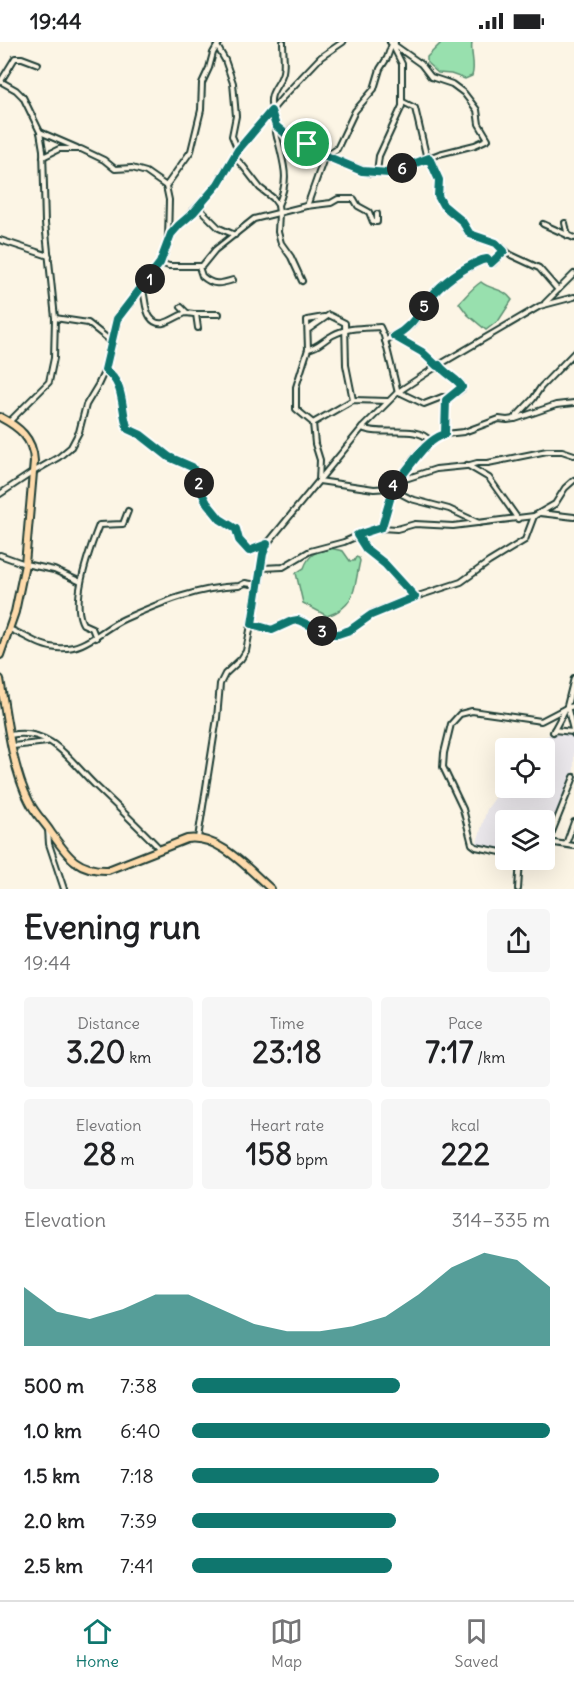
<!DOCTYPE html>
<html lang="en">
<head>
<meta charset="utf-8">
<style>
	body { margin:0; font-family:Delius,sans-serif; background:#f6f6f6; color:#202124; height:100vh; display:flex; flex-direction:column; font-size:22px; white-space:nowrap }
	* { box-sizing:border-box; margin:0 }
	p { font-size:20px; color:#757577 }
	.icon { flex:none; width:33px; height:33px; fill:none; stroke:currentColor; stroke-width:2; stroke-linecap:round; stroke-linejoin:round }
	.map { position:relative; height:847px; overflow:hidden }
	.sheet { display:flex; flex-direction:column; background:#fff; flex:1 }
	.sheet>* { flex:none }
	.buttons { position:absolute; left:495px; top:696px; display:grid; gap:12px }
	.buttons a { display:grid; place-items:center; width:60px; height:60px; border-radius:6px; background:#fff; box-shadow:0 6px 24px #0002; font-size:30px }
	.pin { position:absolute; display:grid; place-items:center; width:51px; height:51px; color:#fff; margin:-26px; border:3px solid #fff; border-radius:50%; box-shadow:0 2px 6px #0007 }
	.km { position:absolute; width:30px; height:30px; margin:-15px; border-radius:50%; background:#222; color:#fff; font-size:16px; line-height:30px; text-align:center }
	.round { display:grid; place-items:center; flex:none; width:63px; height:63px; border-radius:6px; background:#f6f6f6 }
	.head { display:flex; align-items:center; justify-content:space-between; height:102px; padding:0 24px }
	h1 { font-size:33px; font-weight:700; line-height:45px }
	.metrics { display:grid; grid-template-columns:repeat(3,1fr); gap:9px; height:102px; padding:6px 24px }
	.metrics div { display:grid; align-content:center; border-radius:6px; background:#f6f6f6; text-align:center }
	.metrics b { font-size:30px; font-weight:700 }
	.metrics small { font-size:16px; font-weight:400 }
	.metrics p { font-size:16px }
	.chart { height:168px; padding:12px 24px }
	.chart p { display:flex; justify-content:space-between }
	.chart svg { width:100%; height:108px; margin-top:6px; fill:#0f766e; opacity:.7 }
	ul { padding:0 24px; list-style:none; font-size:20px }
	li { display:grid; grid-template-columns:96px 72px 1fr; align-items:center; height:45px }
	li i { height:15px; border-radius:8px; background:#0f766e }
	.status { display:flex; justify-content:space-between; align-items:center; height:42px; padding:0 30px; background:#fff; direction:ltr }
	.status svg { height:16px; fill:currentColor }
	.menu { display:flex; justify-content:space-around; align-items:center; height:84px; border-top:2px solid #e0e0e0; background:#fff; font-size:16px; color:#757577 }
	.menu a { display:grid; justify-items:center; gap:3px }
	.menu .current { color:#0f766e }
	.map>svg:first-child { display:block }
	.built { fill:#ebe8ec }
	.green { fill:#98e0ae; stroke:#5c8e71; stroke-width:1.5 }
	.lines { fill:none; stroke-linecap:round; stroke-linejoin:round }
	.minor-casing { stroke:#1f3d34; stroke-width:8 }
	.primary-casing { stroke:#1f3d34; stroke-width:10 }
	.minor { stroke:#fcf5e5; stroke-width:4 }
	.primary { stroke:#fedbac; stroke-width:6 }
	.route-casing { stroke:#fff; stroke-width:12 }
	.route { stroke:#0f766e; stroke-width:8 }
</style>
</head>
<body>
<div class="status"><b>19:44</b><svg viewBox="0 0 49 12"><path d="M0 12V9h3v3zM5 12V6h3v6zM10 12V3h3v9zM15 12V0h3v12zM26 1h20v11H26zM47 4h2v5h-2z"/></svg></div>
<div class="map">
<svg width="574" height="847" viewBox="0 0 574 847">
	<rect width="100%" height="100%" fill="#fcf5e5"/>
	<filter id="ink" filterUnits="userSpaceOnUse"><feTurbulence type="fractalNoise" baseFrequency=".0167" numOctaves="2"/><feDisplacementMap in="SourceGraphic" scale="12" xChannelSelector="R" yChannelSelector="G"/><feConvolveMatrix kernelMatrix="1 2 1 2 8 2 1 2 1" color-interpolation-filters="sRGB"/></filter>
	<g filter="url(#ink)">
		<!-- built -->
		<polygon class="built" points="558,689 574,693 574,728 546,797 545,797 544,778 506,778 505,809 476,804 487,767 505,742 506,746 544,746 544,706 529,706 544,695"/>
		<!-- green -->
		<g class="green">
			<path d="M442 0H472C470 12 476 22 472 34L465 37 451 32 438 31 427 21V15Z"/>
			<path d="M481 240C492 249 503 245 512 258L499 278 486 288 468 273 459 261C467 253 472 246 481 240Z"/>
			<path d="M330 506 343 509 350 519H354L356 515 359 516 360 519C354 544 357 565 327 574L303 561 296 531 304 526C309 512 315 510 330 506Z"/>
		</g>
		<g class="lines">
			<!-- minor casing -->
			<g class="minor-casing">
				<g id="minor">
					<polyline points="220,0 217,4 225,18 233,41 236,74 232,94 238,108"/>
					<polyline points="0,39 16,48 23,55 40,90 43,108 45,181 55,276 54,316 49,340 9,380"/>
					<polyline points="1,39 15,16 22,16 38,22"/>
					<polyline points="403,60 415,66 427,117"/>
					<path d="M272 67C267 50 280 44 283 30 285 21 283 10 283 0"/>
					<polyline points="271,69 276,84 292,97 307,102 326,114 370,131 392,130 439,112 475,103 488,97 479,82 477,68 464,51 452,42 431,35 421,22 390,0"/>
					<path d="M276 84C275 91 277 96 279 102 285 127 289 138 278 163"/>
					<polyline points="40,90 77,106"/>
					<polyline points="43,115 59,107 81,107 104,118 115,127 132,126 146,130 166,144"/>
					<polyline points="234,115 243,124 260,146 273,156 278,163 279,171 278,190 281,201 291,215 302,239"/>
					<polyline points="429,116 439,137 438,154 443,163 462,179 467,189 477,195 496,201 511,213 539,226 558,248"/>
					<polyline points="377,130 379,114 402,64 402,22 394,6 395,0"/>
					<polyline points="307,164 323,119 326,114 337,107 355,69 374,47 380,27 387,16 392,2"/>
					<polyline points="198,165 219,186 235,193"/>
					<polyline points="565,181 568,194"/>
					<polyline points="543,182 574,196"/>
					<polyline points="168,197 169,158 166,144 191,109 201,68 202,41 209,26 213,11 217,4"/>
					<polyline points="0,198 49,214"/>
					<polyline points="160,221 169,224 202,224 215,208 254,177 306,164 331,161 338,157 354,157 358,164 369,170 373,180 377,180 377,172"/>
					<path d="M199 225 202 234C213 244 220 242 233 238"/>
					<path d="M142 246C146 255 144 266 150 275 160 290 175 274 186 271 188 271 193 272 196 272L198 286"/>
					<polyline points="545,261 574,232"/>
					<polyline points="181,265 187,271"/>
					<polyline points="196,272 219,272"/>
					<polyline points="55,276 88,281 112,300"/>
					<polyline points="309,287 329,273 345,281 346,323 353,358"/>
					<polyline points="395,295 422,310 437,324"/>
					<polyline points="385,299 411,283 439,246 458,231 482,218 493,221 504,209"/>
					<path d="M308 307C319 305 323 298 333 293 347 285 365 286 380 285L384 294 398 351"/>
					<path d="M105 328C126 342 120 366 128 387L141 393 169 415 192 425 197 431 201 449 207 461 220 477 235 487 241 501 249 509 265 503"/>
					<polyline points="399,350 424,362 442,355 448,356"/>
					<polyline points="388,359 353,358 313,381 315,402 320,418 319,439 374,447 390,446 399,439 436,427 466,424 477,421 488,421 547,409 562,409 574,413"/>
					<polyline points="515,377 556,363 574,361"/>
					<polyline points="313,381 296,367 296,345 308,307 307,278 324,275"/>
					<path d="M362 386C382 395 417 382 430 399"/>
					<polyline points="445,392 464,390 499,377 507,378 514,377 533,357 541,345 574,311"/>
					<polyline points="467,423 489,436 518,477"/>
					<path d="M400 439C409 420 425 399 445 392L446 358 462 347 461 342 446 331 439 323"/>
					<polyline points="390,446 411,457 449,467 479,481"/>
					<polyline points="0,452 33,430 59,415 71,405 79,390 86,363 98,343 105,328 117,277 156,228 163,215 171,192 213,148 238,108 283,55 321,15 343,0"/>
					<polyline points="540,471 574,475"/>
					<polyline points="382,485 393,447"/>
					<polyline points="357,493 366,507 385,522 415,555"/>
					<polyline points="0,513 25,522 54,528 81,540"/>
					<polyline points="262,526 283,525 310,509 344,500 371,488 381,486 397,487 415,482 453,484 534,474 555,462 565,446 574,438"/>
					<polyline points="252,582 272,588 292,579 298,578 329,592 338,592 350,588 373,571 415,555 461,540 489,520 525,498 534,474"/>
					<path d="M9 587C25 593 40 605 57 606 85 609 100 588 124 577 160 561 198 545 239 544L245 541 258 543"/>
					<path d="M96 596 92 586 83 582C70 560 90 506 99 483L123 482 128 469"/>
					<polyline points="574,636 567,664 574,692"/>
					<polyline points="554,688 573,690"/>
					<polyline points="553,690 566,666 574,664"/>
					<path d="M10 693C52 684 72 722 97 745 118 765 140 786 160 807"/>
					<polyline points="13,704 47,700"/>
					<polyline points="48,787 49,802 64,847"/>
					<polyline points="198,796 217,676 220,642 225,632 241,617 246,609 262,526 263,512 267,502 362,386 398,350 439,323 540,264 574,255"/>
					<polyline points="544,800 548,800 574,735"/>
					<polyline points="548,800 574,804"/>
					<polyline points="566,802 574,780"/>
					<polyline points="506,811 476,805 472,802 463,767 443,725 444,711 451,682 460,672 472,669 541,679 566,666"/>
					<polyline points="518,847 520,818"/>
				</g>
			</g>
			<!-- primary casing -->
			<g class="primary-casing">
				<g id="primary">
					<path d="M0 375C19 385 33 396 34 419L25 522 15 570 0 613"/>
					<path d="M0 637C6 672 12 727 29 759 34 770 43 779 50 789 67 813 76 829 108 828L187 797C219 792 249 828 271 847"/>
				</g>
			</g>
			<!-- minor -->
			<use href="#minor" class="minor"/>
			<!-- primary -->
			<use href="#primary" class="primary"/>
		</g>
	</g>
	<g class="lines" filter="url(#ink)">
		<!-- route casing -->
		<g class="route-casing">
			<path id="route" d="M271 69 276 84 292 97 310 103 326 114 362 129 389 131 429 116 439 138 438 154 443 163 462 179 470 192 496 201 504 209 491 221 487 217 482 218C463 226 443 240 429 257 418 271 412 285 394 294L422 310 437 324 439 323C445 332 458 337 462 345L446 358 445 392C419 401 410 430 390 446L393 447 382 485 357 493 366 507 385 522 415 555 371 573 350 588 338 592H328L298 578 292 579 272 588 252 582 263 512 267 502 249 509 239 498 236 487 220 477 207 461 201 449 196 431 192 425 169 415 141 393 128 387C120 367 126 342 105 328L117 277 160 221 171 192 179 183 194 170 218 142 238 108Z"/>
		</g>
		<!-- route -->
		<use href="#route" class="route"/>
	</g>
</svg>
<div class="buttons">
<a><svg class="icon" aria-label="locate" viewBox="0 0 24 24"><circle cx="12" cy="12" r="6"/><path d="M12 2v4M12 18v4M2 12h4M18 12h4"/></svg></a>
<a><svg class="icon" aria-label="layers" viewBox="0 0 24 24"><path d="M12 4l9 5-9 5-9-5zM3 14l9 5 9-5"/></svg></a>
</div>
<div class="pin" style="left:307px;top:102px;background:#1e9e55"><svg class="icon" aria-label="arrive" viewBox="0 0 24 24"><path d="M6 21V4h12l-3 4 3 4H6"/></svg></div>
<b class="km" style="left:150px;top:237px">1</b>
<b class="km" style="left:199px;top:441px">2</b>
<b class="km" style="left:322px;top:589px">3</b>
<b class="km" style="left:393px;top:443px">4</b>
<b class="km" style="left:424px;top:264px">5</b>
<b class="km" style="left:402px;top:126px">6</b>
</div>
<section class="sheet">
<div class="head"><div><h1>Evening run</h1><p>19:44</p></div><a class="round"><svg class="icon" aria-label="share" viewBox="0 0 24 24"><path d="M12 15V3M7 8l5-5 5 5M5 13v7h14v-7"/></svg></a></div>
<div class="metrics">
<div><p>Distance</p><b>3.20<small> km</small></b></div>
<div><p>Time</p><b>23:18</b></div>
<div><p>Pace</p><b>7:17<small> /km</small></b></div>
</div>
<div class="metrics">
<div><p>Elevation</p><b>28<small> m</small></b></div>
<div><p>Heart rate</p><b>158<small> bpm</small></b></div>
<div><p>kcal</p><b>222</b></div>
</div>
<div class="chart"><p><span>Elevation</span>314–335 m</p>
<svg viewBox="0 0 160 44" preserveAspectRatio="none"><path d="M0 44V20L10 30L20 33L30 29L40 23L50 23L60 29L70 35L80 38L90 38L100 36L110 32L120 23L130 12L140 6L150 9L160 20V44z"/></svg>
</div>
<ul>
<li><b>500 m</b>7:38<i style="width:58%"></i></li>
<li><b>1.0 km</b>6:40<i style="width:100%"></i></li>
<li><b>1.5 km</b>7:18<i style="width:69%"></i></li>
<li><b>2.0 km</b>7:39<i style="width:57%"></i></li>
<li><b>2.5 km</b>7:41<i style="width:56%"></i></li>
</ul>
</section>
<nav class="menu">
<a class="current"><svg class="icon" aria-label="home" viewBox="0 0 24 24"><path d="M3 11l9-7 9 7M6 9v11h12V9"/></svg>Home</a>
<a><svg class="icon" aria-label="map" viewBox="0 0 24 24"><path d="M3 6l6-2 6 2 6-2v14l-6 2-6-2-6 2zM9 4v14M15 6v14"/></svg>Map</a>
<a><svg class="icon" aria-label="saved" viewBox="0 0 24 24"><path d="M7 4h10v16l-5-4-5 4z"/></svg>Saved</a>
</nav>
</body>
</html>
